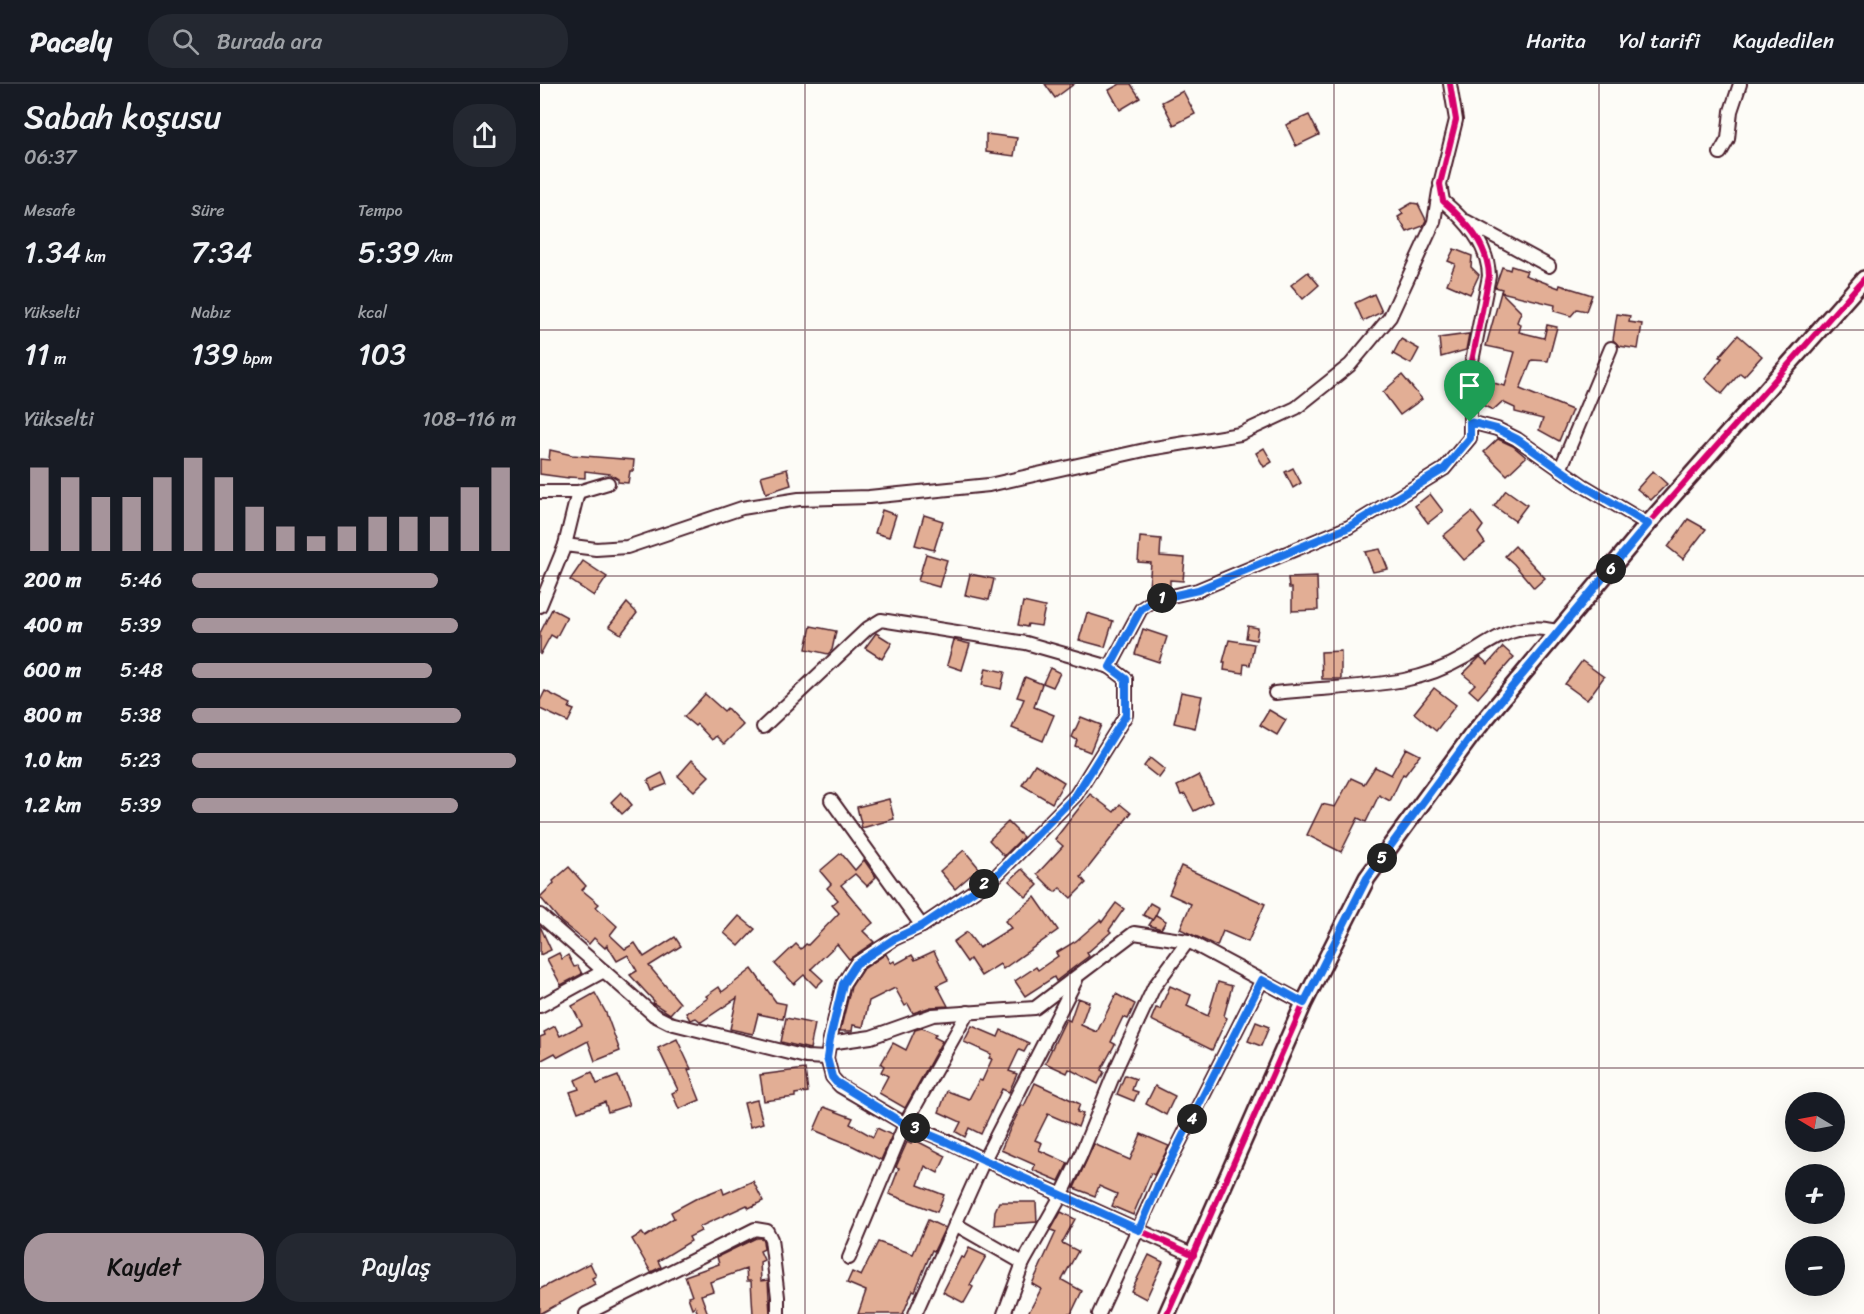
<!DOCTYPE html>
<html lang="tr">
<head>
<meta charset="utf-8">
<style>
	body { margin:0; font-family:Sriracha,sans-serif; background:#242831; color:#f1f3f6; height:100vh; display:flex; flex-direction:column; font-size:22px; white-space:nowrap }
	* { box-sizing:border-box; margin:0 }
	p { font-size:20px; color:#9ea1a6 }
	.icon { flex:none; width:33px; height:33px; fill:none; stroke:currentColor; stroke-width:2; stroke-linecap:round; stroke-linejoin:round }
	.map { position:relative; flex:1; overflow:hidden }
	.sheet { display:flex; flex-direction:column; background:#171b24; width:540px }
	.sheet>* { flex:none }
	.needle { width:39px; rotate:280deg }
	.buttons { position:absolute; left:1245px; top:1008px; display:grid; gap:12px }
	.buttons a { display:grid; place-items:center; width:60px; height:60px; border-radius:50%; background:#171b24; box-shadow:0 6px 24px #0002; font-size:30px }
	.pin { position:absolute; display:grid; place-items:center; width:51px; height:51px; color:#fff; margin:-62px -26px; border-radius:50% 50% 50% 0; rotate:-45deg; box-shadow:0 0 6px #0007 }
	.pin .icon { rotate:45deg }
	.km { position:absolute; width:30px; height:30px; margin:-15px; border-radius:50%; background:#222; color:#fff; font-size:16px; line-height:30px; text-align:center }
	.round { display:grid; place-items:center; flex:none; width:63px; height:63px; border-radius:24px; background:#242831 }
	.overview { display:flex; align-items:center; justify-content:space-between; height:102px; padding:0 24px }
	h1 { font-size:33px; font-weight:600; line-height:45px }
	.stats { display:grid; grid-template-columns:repeat(3,1fr); gap:9px; height:102px; padding:6px 24px }
	.stats div { display:grid; align-content:center }
	.stats b { font-size:30px; font-weight:600 }
	.stats small { font-size:16px; font-weight:400 }
	.stats p { font-size:16px }
	.chart { height:168px; padding:12px 24px }
	.chart p { display:flex; justify-content:space-between }
	.chart svg { width:100%; height:108px; margin-top:6px; stroke:#a6949b; stroke-width:6 }
	.action { display:flex; gap:12px; margin-top:auto; padding:12px 24px }
	.action a { flex:1; height:69px; border-radius:24px; background:#a6949b; color:#111; font-size:24px; font-weight:600; line-height:69px; text-align:center }
	.action a+a { background:#242831; color:#f1f3f6 }
	ul { padding:0 24px; list-style:none; font-size:20px }
	li { display:grid; grid-template-columns:96px 72px 1fr; align-items:center; height:45px }
	li i { height:15px; border-radius:8px; background:#a6949b }
	header { display:flex; align-items:center; gap:36px; box-sizing:border-box; height:84px; padding:0 30px; background:#171b24; border-bottom:2px solid #363941 }
	header strong { font-size:28px }
	nav { display:flex; gap:33px; margin-inline-start:auto; font-size:21px }
	.search { width:420px; height:54px; background:#242831; display:flex; align-items:center; gap:15px; box-sizing:border-box; padding:0 21px; border-radius:24px; color:#9ea1a6; font-size:22px }
	main { display:flex; flex:1; min-height:0 }
	.map>svg:first-child { display:block }
	.building { fill:#e2ae95; stroke:#4a1f2b; stroke-width:1.5 }
	.lines { fill:none; stroke-linecap:round; stroke-linejoin:round }
	.minor-casing { stroke:#4a1f2b; stroke-width:16 }
	.tertiary-casing { stroke:#4a1f2b; stroke-width:20 }
	.minor { stroke:#fdfcf7; stroke-width:12 }
	.tertiary { stroke:#fdfcf7; stroke-width:15 }
	.cycleway-casing { stroke:#fdfcf7; stroke-width:10 }
	.cycleway { stroke:#d6006c; stroke-width:6 }
	.route-casing { stroke:#fff; stroke-width:12 }
	.route { stroke:#1a73e8; stroke-width:8 }
	.grid { fill:none; stroke:#4a1f2b; stroke-width:1.5; stroke-opacity:0.55 }
</style>
</head>
<body>
<header>
<strong>Pacely</strong>
<div class="search"><svg class="icon" aria-label="search" viewBox="0 0 24 24"><circle cx="10" cy="10" r="6"/><path d="M15 15l6 6"/></svg>Burada ara</div>
<nav><a>Harita</a><a>Yol tarifi</a><a>Kaydedilen</a></nav>
</header>
<main>
<section class="sheet">
<div class="overview"><div><h1>Sabah koşusu</h1><p>06:37</p></div><a class="round"><svg class="icon" aria-label="share" viewBox="0 0 24 24"><path d="M12 15V3M7 8l5-5 5 5M5 13v7h14v-7"/></svg></a></div>
<div class="stats">
<div><p>Mesafe</p><b>1.34<small> km</small></b></div>
<div><p>Süre</p><b>7:34</b></div>
<div><p>Tempo</p><b>5:39<small> /km</small></b></div>
</div>
<div class="stats">
<div><p>Yükselti</p><b>11<small> m</small></b></div>
<div><p>Nabız</p><b>139<small> bpm</small></b></div>
<div><p>kcal</p><b>103</b></div>
</div>
<div class="chart"><p><span>Yükselti</span>108–116 m</p>
<svg viewBox="0 0 160 44" preserveAspectRatio="none"><path d="M5 44V10M15 44V14M25 44V22M35 44V22M45 44V14M55 44V6M65 44V14M75 44V26M85 44V34M95 44V38M105 44V34M115 44V30M125 44V30M135 44V30M145 44V18M155 44V10"/></svg>
</div>
<ul>
<li><b>200 m</b>5:46<i style="width:76%"></i></li>
<li><b>400 m</b>5:39<i style="width:82%"></i></li>
<li><b>600 m</b>5:48<i style="width:74%"></i></li>
<li><b>800 m</b>5:38<i style="width:83%"></i></li>
<li><b>1.0 km</b>5:23<i style="width:100%"></i></li>
<li><b>1.2 km</b>5:39<i style="width:82%"></i></li>
</ul>
<div class="action"><a>Kaydet</a><a>Paylaş</a></div>
</section>
<div class="map">
<svg width="1324" height="1230" viewBox="0 0 1324 1230">
	<rect width="100%" height="100%" fill="#fdfcf7"/>
	<filter id="ink" filterUnits="userSpaceOnUse"><feTurbulence type="fractalNoise" baseFrequency=".0167" numOctaves="2"/><feDisplacementMap in="SourceGraphic" scale="12" xChannelSelector="R" yChannelSelector="G"/><feConvolveMatrix kernelMatrix="1 2 1 2 8 2 1 2 1" color-interpolation-filters="sRGB"/></filter>
	<g filter="url(#ink)">
		<!-- building -->
		<g class="building">
			<polygon points="505,0 534,0 515,14"/>
			<polygon points="580,0 591,0 600,14 580,26 569,6"/>
			<polygon points="643,7 655,30 634,41 622,18"/>
			<polygon points="769,31 779,51 756,62 746,41"/>
			<polygon points="446,50 477,54 474,72 446,68"/>
			<polygon points="872,119 878,120 886,136 883,142 867,148 858,133 863,130 860,126"/>
			<polygon points="914,165 932,172 931,183 939,191 930,210 907,200 915,180 908,177"/>
			<polygon points="971,182 987,187 985,191 1019,204 1020,201 1052,211 1046,227 1037,225 1031,232 1014,227 1015,221 961,208 962,205 955,203 962,183 970,186"/>
			<polygon points="768,188 779,201 763,215 751,201"/>
			<polygon points="961,208 981,228 977,238 981,241 979,248 1004,254 1007,241 1017,243 1008,277 992,276 980,305 1032,326 1019,357 999,346 1003,335 975,328 975,324 962,318 953,326 938,319 942,296 965,302 975,268 946,262"/>
			<polygon points="834,210 842,228 823,237 815,219"/>
			<polygon points="1077,230 1090,232 1089,238 1102,240 1098,265 1079,262 1073,256"/>
			<polygon points="929,250 926,266 901,273 899,254"/>
			<polygon points="1198,251 1222,272 1204,292 1200,289 1182,310 1165,295 1182,274 1179,273"/>
			<polygon points="861,255 879,265 871,280 853,270"/>
			<polygon points="862,291 882,315 860,331 843,308"/>
			<polygon points="958,355 973,362 986,373 967,391 944,368"/>
			<polygon points="724,364 732,378 724,383 716,369"/>
			<polygon points="10,366 32,371 94,376 93,387 90,387 88,399 78,398 78,395 70,390 45,387 45,394 28,393 28,394 0,390 0,375 9,376"/>
			<polygon points="753,384 761,399 753,404 745,388"/>
			<polygon points="247,385 251,401 226,409 221,392"/>
			<polygon points="1113,387 1127,400 1111,416 1097,405"/>
			<polygon points="966,406 987,421 975,437 954,422"/>
			<polygon points="890,410 903,427 888,439 875,422"/>
			<polygon points="342,426 356,431 349,453 335,449"/>
			<polygon points="932,428 943,442 938,449 945,459 924,476 903,452"/>
			<polygon points="384,431 403,437 394,466 375,461"/>
			<polygon points="1148,435 1166,445 1143,475 1128,463"/>
			<polygon points="600,453 621,455 620,472 645,474 643,497 630,496 630,504 626,505 609,503 611,479 598,478"/>
			<polygon points="975,462 1005,494 994,504 974,480 965,472"/>
			<polygon points="840,465 848,485 833,488 825,468"/>
			<polygon points="386,470 407,476 399,503 378,497"/>
			<polygon points="43,477 67,493 54,512 30,496"/>
			<polygon points="430,490 454,495 449,516 425,511"/>
			<polygon points="777,493 778,526 752,527 752,504 749,504 748,494"/>
			<polygon points="483,518 505,523 501,542 488,540 487,543 478,541"/>
			<polygon points="87,519 97,529 81,550 69,542"/>
			<polygon points="12,525 27,533 16,554 11,551 0,571 0,549"/>
			<polygon points="547,529 573,537 565,563 539,556"/>
			<polygon points="271,542 296,547 292,566 288,570 266,565"/>
			<polygon points="708,542 718,544 716,556 706,554"/>
			<polygon points="603,545 627,553 619,578 595,570"/>
			<polygon points="336,549 352,559 342,575 325,564"/>
			<polygon points="414,556 430,560 422,586 407,581"/>
			<polygon points="689,556 714,560 710,581 704,580 703,589 684,586 685,578 683,578"/>
			<polygon points="963,563 974,573 938,614 929,606 935,600 923,590 940,573 948,580"/>
			<polygon points="801,567 801,595 782,595 781,568"/>
			<polygon points="1042,577 1064,593 1047,616 1025,600"/>
			<polygon points="446,584 465,588 461,605 442,601"/>
			<polygon points="510,584 520,589 513,603 503,599"/>
			<polygon points="485,593 502,600 494,623 514,631 503,657 472,644 484,615 477,613"/>
			<polygon points="894,604 916,621 896,647 874,629"/>
			<polygon points="5,607 31,620 29,624 34,626 28,638 0,625 0,617"/>
			<polygon points="641,608 662,612 655,644 634,639"/>
			<polygon points="165,610 184,627 187,624 203,641 184,660 176,652 172,656 157,640 155,642 144,633"/>
			<polygon points="729,626 746,636 737,651 720,641"/>
			<polygon points="541,633 561,641 550,668 535,662 537,656 532,653"/>
			<polygon points="866,664 880,671 865,691 863,690 850,717 839,711 826,738 818,734 801,768 767,751 782,720 795,723 811,694 824,700 835,683 851,691"/>
			<polygon points="610,674 625,686 619,694 604,682"/>
			<polygon points="152,676 169,692 154,707 138,692"/>
			<polygon points="495,680 524,698 512,719 482,701"/>
			<polygon points="122,689 127,700 112,706 108,696"/>
			<polygon points="659,691 672,718 654,727 645,710 641,711 637,702"/>
			<polygon points="81,708 92,721 82,730 71,718"/>
			<polygon points="550,710 574,728 580,720 591,729 541,793 546,799 531,814 520,804 515,808 497,790 523,762 515,755"/>
			<polygon points="349,715 354,735 322,744 317,723"/>
			<polygon points="468,738 483,753 464,772 449,756"/>
			<polygon points="424,766 439,784 415,805 400,787"/>
			<polygon points="301,769 315,786 324,776 336,793 327,802 315,790 301,801 333,839 323,847 334,858 309,875 297,860 271,885 283,896 276,903 264,891 254,900 235,880 256,860 261,865 266,860 268,861 299,829 292,821 298,816 287,804 291,800 280,787"/>
			<polygon points="641,782 725,820 708,858 683,847 677,862 640,845 651,820 629,810"/>
			<polygon points="29,783 46,802 42,806 59,820 56,823 77,842 70,851 85,865 95,859 104,873 135,853 141,862 109,882 140,919 130,930 113,919 114,917 90,891 97,887 88,871 77,877 67,861 65,864 54,854 49,860 21,838 0,813 14,799 13,797"/>
			<polygon points="482,785 498,801 486,813 469,797"/>
			<polygon points="495,813 518,846 463,885 460,880 441,892 430,875 427,878 413,858 427,848 439,864 471,844 465,837"/>
			<polygon points="576,819 584,825 569,846 571,848 547,869 549,872 516,897 514,893 485,912 475,897 496,883 498,886 518,872 516,869 536,857 560,836 562,838"/>
			<polygon points="610,819 619,824 613,836 603,831"/>
			<polygon points="616,831 626,837 621,845 609,841"/>
			<polygon points="199,832 215,845 199,862 184,849"/>
			<polygon points="0,842 11,866 0,871"/>
			<polygon points="394,867 408,896 397,901 408,922 391,923 373,929 368,920 365,922 355,904 329,917 323,943 313,941 312,947 300,947 311,903 322,886 346,870 351,879 354,877 356,880 372,871 375,876"/>
			<polygon points="19,869 22,875 28,871 34,883 38,882 42,890 21,901 7,875"/>
			<polygon points="212,885 236,918 246,920 243,935 218,930 213,950 190,945 197,914 161,938 156,934 150,936 146,929 168,914 166,912 179,903 182,908"/>
			<polygon points="678,898 692,902 684,932 687,934 672,966 611,936 616,924 620,925 630,902 651,911 647,922 668,932"/>
			<polygon points="55,909 66,929 80,967 55,977 48,957 18,973 15,969 0,977 0,953 5,951 4,948 15,942 20,952 42,941 32,922"/>
			<polygon points="576,910 595,920 588,935 583,933 571,958 575,960 561,986 564,988 558,1000 529,985 527,989 505,979 526,935 530,937 538,914 549,918 541,941 557,948"/>
			<polygon points="246,934 275,940 270,965 241,958"/>
			<polygon points="716,938 729,943 721,962 708,957"/>
			<polygon points="432,942 458,953 461,946 489,959 484,968 479,966 469,987 477,990 469,1008 462,1005 441,1050 429,1044 425,1053 416,1048 421,1038 399,1028 407,1007 429,1015 439,996 442,997 452,975 449,974 451,970 424,958"/>
			<polygon points="382,944 396,950 394,953 402,957 365,1024 339,1009 348,992 341,988 344,982 341,980 353,959 366,966 375,946"/>
			<polygon points="137,955 151,985 148,986 160,1016 139,1025 132,1009 138,1006 118,964"/>
			<polygon points="265,985 268,1008 255,1010 255,1013 224,1017 220,991"/>
			<polygon points="52,988 57,1000 78,992 89,1021 68,1028 65,1018 38,1028 30,1008 39,1005 35,996"/>
			<polygon points="585,991 596,995 592,1006 598,1008 594,1017 577,1010"/>
			<polygon points="495,999 540,1020 537,1028 543,1030 538,1043 508,1030 495,1056 502,1059 499,1066 528,1079 519,1097 493,1086 495,1081 461,1066 470,1045 482,1021 484,1022"/>
			<polygon points="615,1002 635,1012 626,1031 606,1020"/>
			<polygon points="217,1016 223,1039 210,1043 204,1019"/>
			<polygon points="284,1023 313,1034 310,1040 333,1053 337,1044 352,1051 341,1076 313,1062 274,1046"/>
			<polygon points="601,1050 629,1062 614,1091 611,1089 593,1131 572,1122 577,1110 559,1102 555,1112 534,1104 554,1060 590,1076"/>
			<polygon points="373,1055 406,1072 398,1089 385,1082 378,1101 404,1111 397,1128 349,1110 359,1084 356,1083 367,1058 371,1060"/>
			<polygon points="213,1097 223,1117 209,1124 207,1121 159,1143 161,1147 149,1153 151,1157 118,1177 121,1183 111,1188 92,1155 102,1149 105,1153 134,1134 131,1128 157,1114 182,1104 184,1110"/>
			<polygon points="459,1118 496,1118 497,1138 454,1141 455,1127"/>
			<polygon points="521,1128 535,1135 522,1159 538,1167 522,1196 542,1207 531,1230 488,1230 501,1205 492,1200 516,1148 511,1146"/>
			<polygon points="388,1136 405,1144 394,1167 392,1166 375,1207 373,1206 363,1230 318,1230 326,1207 307,1199 312,1188 321,1192 338,1158 373,1170"/>
			<polygon points="216,1154 222,1154 223,1157 224,1165 220,1167 224,1176 220,1178 221,1197 228,1196 230,1230 213,1230 211,1197 207,1197 206,1185 170,1198 173,1207 161,1211 168,1230 158,1230 155,1222 152,1224 148,1213 152,1212 145,1192 179,1180 177,1173"/>
			<polygon points="429,1164 446,1172 430,1201 433,1203 424,1219 403,1208 421,1173 424,1174"/>
			<polygon points="609,1171 623,1178 606,1215 591,1207"/>
			<polygon points="50,1179 56,1192 52,1194 55,1200 0,1230 0,1205"/>
		</g>
		<g class="lines">
			<!-- minor casing -->
			<g class="minor-casing">
				<g id="minor">
					<polyline points="1180,69 1188,55 1191,27 1200,0"/>
					<polyline points="926,137 1009,182"/>
					<polyline points="930,338 957,345 977,355 1044,402 1108,440"/>
					<polyline points="1020,386 1071,264"/>
					<polyline points="0,408 38,408 68,399"/>
					<polyline points="25,461 38,408"/>
					<polyline points="0,522 25,461 56,465 87,463 202,424 259,415 329,413 449,401 609,365 700,350 756,324 810,281 850,233 894,138 899,107"/>
					<path d="M735 609C778 604 822 604 864 596 885 592 906 584 925 573 943 563 961 548 983 545 995 543 1007 545 1019 547"/>
					<polyline points="223,643 328,544 341,536 486,559 570,583"/>
					<polyline points="291,716 382,842"/>
					<polyline points="0,831 114,931 130,939 266,973 287,974"/>
					<polyline points="0,922 64,887"/>
					<polyline points="289,959 331,953 393,931 495,924 594,849 648,857 764,919"/>
					<polyline points="415,1140 483,1179"/>
					<path d="M654 1171 444 1076 407 1057 365 1040 300 1002 292 993 287 974 290 955 303 900 316 880 354 855 382 842 456 792 536 711 586 631V595L570 583 601 525 614 516 658 506 809 443 904 385 930 354V287L949 192C948 160 926 137 903 117L900 100 916 36 910 0"/>
					<polyline points="309,1174 365,1040 428,928"/>
					<polyline points="46,1230 215,1145 227,1147 231,1155 238,1213 238,1230"/>
					<polyline points="375,1230 444,1076 536,896"/>
					<polyline points="464,1230 483,1179 522,1110 540,1073 576,985 614,903 648,857"/>
					<polyline points="559,1230 620,1097 722,896"/>
				</g>
			</g>
			<!-- tertiary casing -->
			<g class="tertiary-casing">
				<polyline id="tertiary" points="627,1230 764,919 827,794 932,651 1108,440 1324,195"/>
			</g>
			<!-- minor -->
			<use href="#minor" class="minor"/>
			<!-- tertiary -->
			<use href="#tertiary" class="tertiary"/>
			<!-- cycleway casing -->
			<g class="cycleway-casing">
				<g id="cycleway">
					<path d="M654 1171 444 1076 407 1057 365 1040 300 1002 292 993 287 974 290 955 303 900 316 880 354 855 382 842 456 792 536 711 586 631V595L570 583 601 525 614 516 658 506 809 443 904 385 930 354V287L949 192C948 160 926 137 903 117L900 100 916 36 910 0"/>
					<polyline points="627,1230 764,919 827,794 932,651 1108,440 1324,195"/>
				</g>
			</g>
			<!-- cycleway -->
			<use href="#cycleway" class="cycleway"/>
		</g>
	</g>
	<g class="lines" filter="url(#ink)">
		<!-- route casing -->
		<g class="route-casing">
			<polygon id="route" points="930,338 957,345 977,355 1044,402 1108,440 932,651 827,794 764,919 722,896 620,1097 599,1146 444,1076 407,1058 364,1040 296,998 292,993 287,974 290,955 303,900 316,880 354,855 382,842 456,792 536,711 586,631 586,595 570,583 601,525 614,516 658,506 809,443 904,385 930,354"/>
		</g>
		<!-- route -->
		<use href="#route" class="route"/>
	</g>
	<!-- grid -->
	<path class="grid" d="M265 0V1230M530 0V1230M794 0V1230M1059 0V1230M0 246H1324M0 492H1324M0 738H1324M0 984H1324"/>
</svg>
<div class="buttons">
<a><svg class="needle" viewBox="-14 -14 28 28"><path d="M0-13l5 13h-10z" fill="#e53935"/><path d="M0 13l5-13h-10z" fill="#9ea1a6"/></svg></a>
<a>+</a>
<a>−</a>
</div>
<div class="pin" style="left:930px;top:338px;background:#1e9e55"><svg class="icon" aria-label="arrive" viewBox="0 0 24 24"><path d="M6 21V4h12l-3 4 3 4H6"/></svg></div>
<b class="km" style="left:622px;top:514px">1</b>
<b class="km" style="left:444px;top:800px">2</b>
<b class="km" style="left:375px;top:1044px">3</b>
<b class="km" style="left:652px;top:1035px">4</b>
<b class="km" style="left:842px;top:774px">5</b>
<b class="km" style="left:1071px;top:485px">6</b>
</div>
</main>
</body>
</html>
